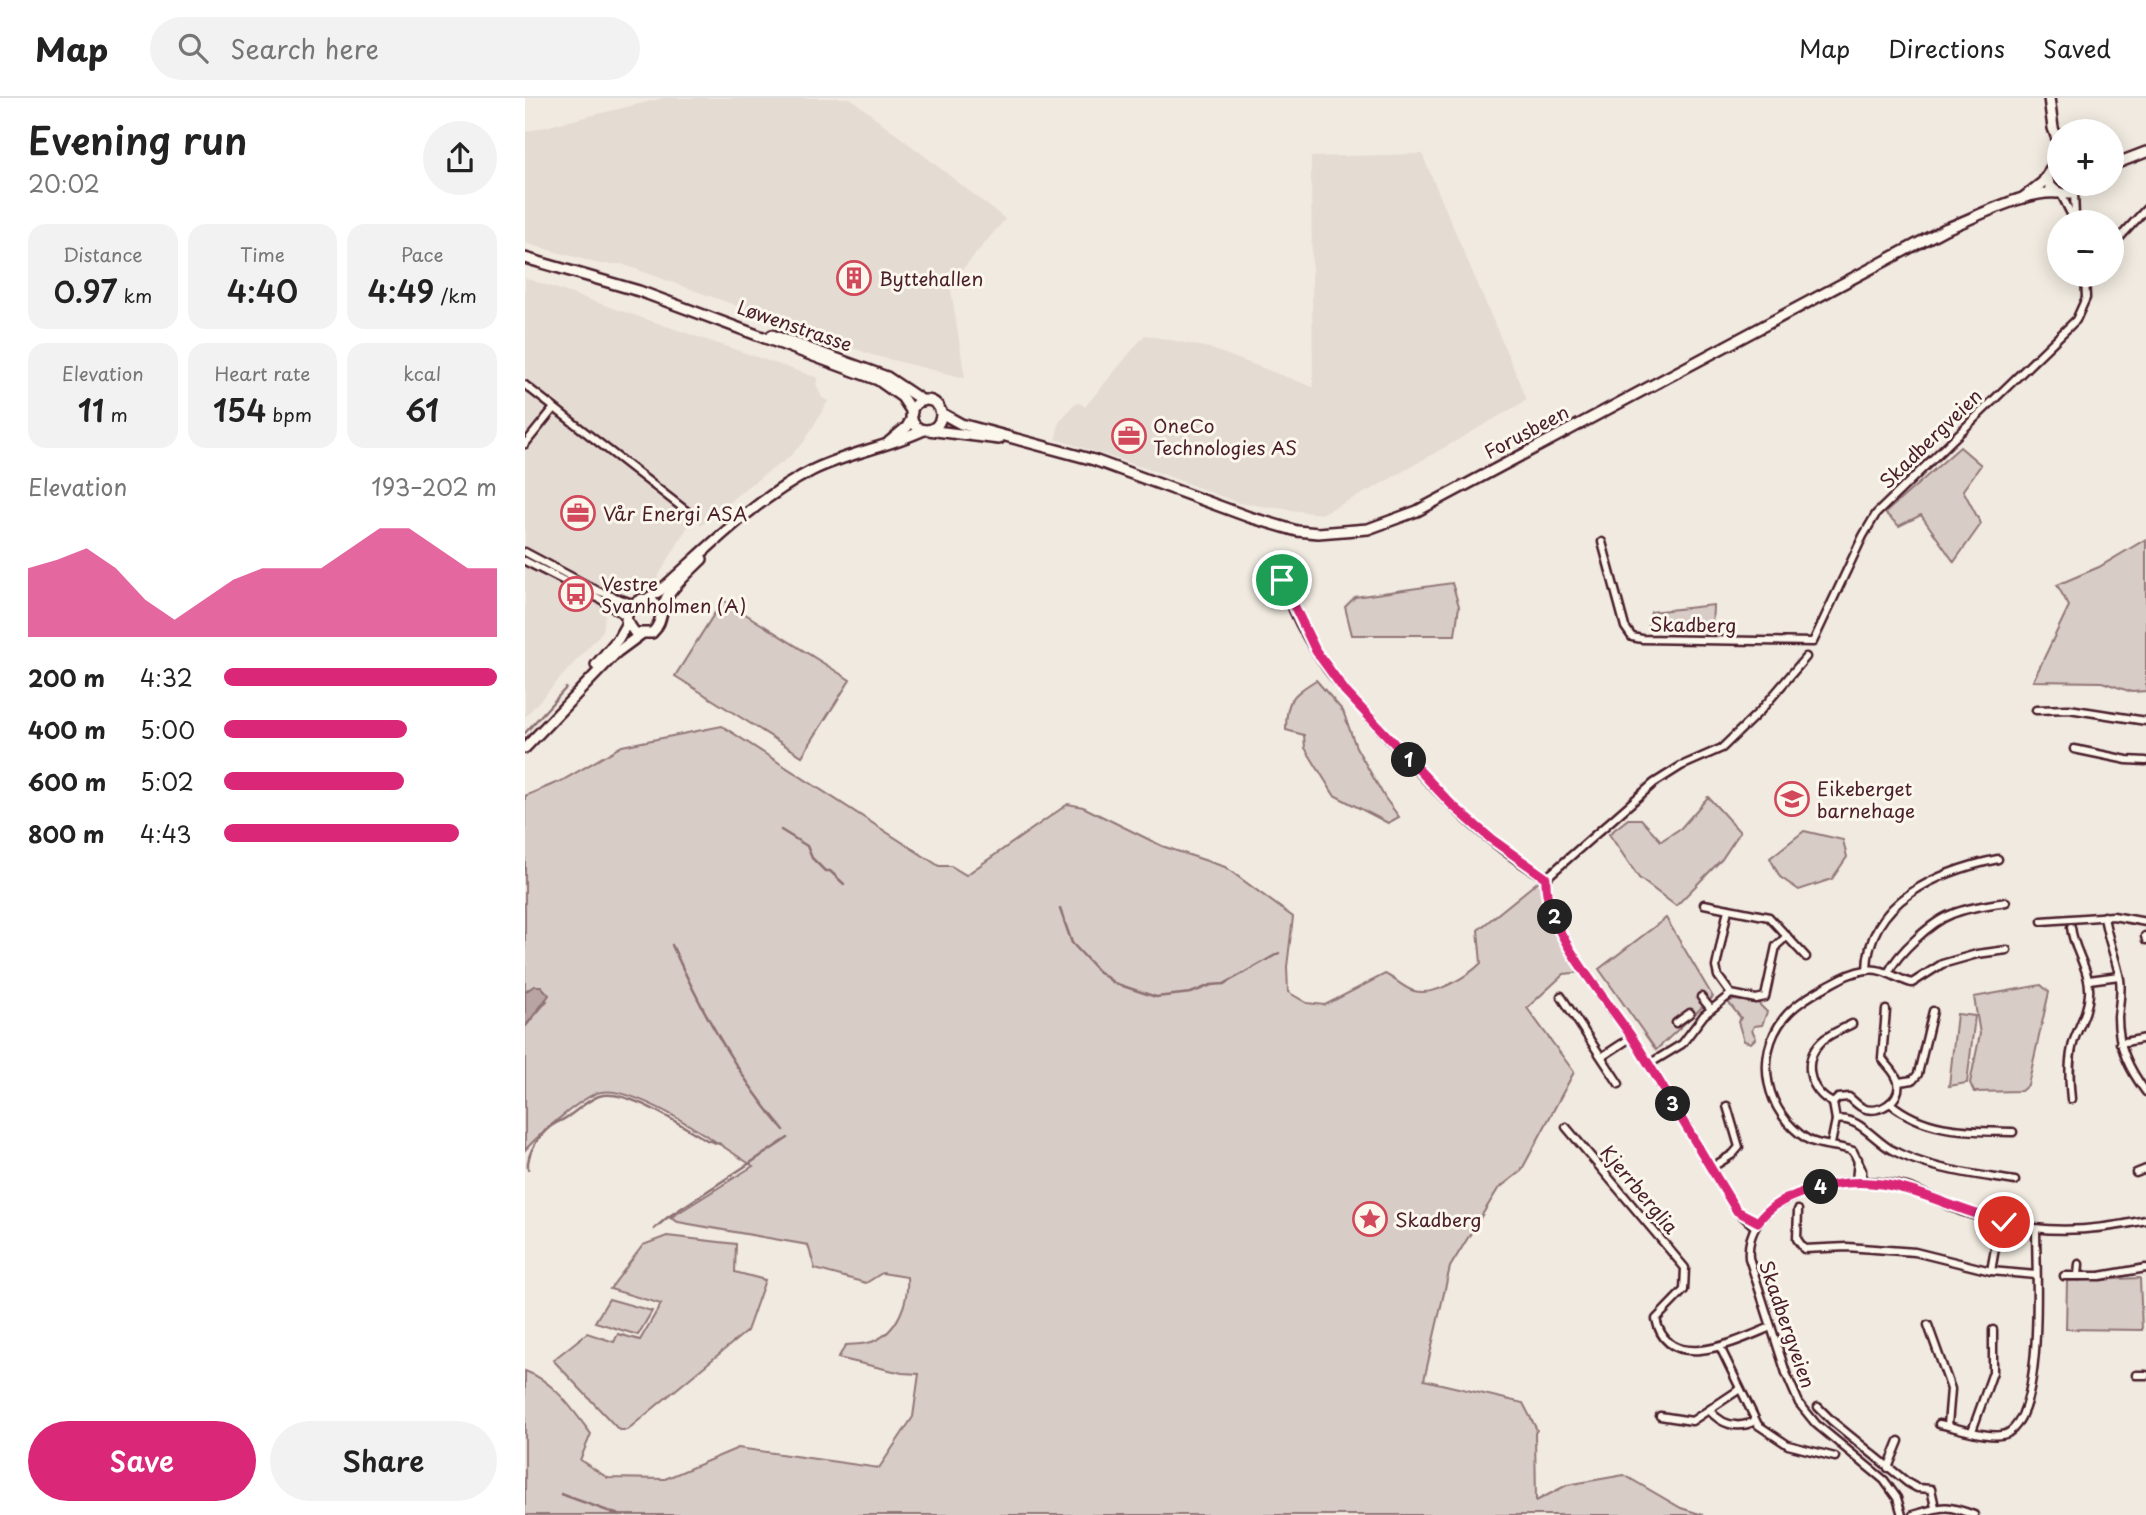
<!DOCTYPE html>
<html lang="en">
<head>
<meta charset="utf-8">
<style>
	body { margin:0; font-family:"Playpen Sans",sans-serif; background:#f2f2f2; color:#222; height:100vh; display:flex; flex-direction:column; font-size:26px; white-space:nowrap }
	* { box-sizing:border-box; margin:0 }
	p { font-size:23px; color:#767676 }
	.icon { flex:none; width:38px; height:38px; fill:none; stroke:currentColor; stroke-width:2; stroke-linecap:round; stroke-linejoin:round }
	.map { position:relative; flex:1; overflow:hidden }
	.side { display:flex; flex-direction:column; background:#fff; width:525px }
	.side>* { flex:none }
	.fabs { position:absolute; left:1522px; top:21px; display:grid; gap:14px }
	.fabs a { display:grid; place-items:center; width:77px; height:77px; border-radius:50%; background:#fff; box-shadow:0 4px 18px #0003; font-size:35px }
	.pin { position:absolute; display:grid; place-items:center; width:60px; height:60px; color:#fff; margin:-30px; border:4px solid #fff; border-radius:50%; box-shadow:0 2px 7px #0007 }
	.km { position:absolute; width:35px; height:35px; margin:-18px; border-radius:50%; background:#222; color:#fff; font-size:19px; line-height:35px; text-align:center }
	.round { display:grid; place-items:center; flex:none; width:74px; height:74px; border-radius:37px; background:#f2f2f2 }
	.overview { display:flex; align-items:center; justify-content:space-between; height:119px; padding:0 28px }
	h1 { font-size:38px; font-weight:600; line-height:52px }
	.metrics { display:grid; grid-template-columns:repeat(3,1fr); gap:10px; height:119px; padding:7px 28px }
	.metrics div { display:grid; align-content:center; border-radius:18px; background:#f2f2f2; text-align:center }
	.metrics b { font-size:30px; font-weight:600 }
	.metrics small { font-size:19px; font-weight:400 }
	.metrics p { font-size:19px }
	.chart { height:196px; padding:14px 28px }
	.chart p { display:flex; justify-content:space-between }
	.chart svg { width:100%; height:126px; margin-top:7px; fill:#db2777; opacity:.7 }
	.button { display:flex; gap:14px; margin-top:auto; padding:14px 28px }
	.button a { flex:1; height:80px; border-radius:42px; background:#db2777; color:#fff; font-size:28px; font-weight:600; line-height:80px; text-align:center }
	.button a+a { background:#f2f2f2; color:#222 }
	ul { padding:0 28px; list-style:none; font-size:23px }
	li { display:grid; grid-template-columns:112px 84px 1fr; align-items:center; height:52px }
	li i { height:18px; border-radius:9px; background:#db2777 }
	header { display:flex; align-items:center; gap:42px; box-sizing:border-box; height:98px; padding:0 35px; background:#fff; border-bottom:2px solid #e0e0e0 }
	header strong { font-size:33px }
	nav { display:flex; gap:38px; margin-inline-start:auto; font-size:24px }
	.search { width:490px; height:63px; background:#f2f2f2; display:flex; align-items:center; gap:18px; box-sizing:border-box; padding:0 24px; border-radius:38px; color:#767676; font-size:26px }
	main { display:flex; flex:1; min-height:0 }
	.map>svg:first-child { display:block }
	.built { fill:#e4dbd2 }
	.green { fill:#d8ccc6; stroke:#917678; stroke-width:2 }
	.water { fill:#b8a4a2; stroke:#8c6f72; stroke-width:2 }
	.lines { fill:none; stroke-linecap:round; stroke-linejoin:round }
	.stream { stroke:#8c6f72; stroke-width:2.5 }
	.minor-casing { stroke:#4a1f2b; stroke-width:11 }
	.secondary-casing { stroke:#4a1f2b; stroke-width:14 }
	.minor { stroke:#fbf7ec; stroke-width:6 }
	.secondary { stroke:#fbf7ec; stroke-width:9 }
	.route-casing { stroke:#fff; stroke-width:14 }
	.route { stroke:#db2777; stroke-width:9 }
	.labels { text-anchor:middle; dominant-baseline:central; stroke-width:6; stroke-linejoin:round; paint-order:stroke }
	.poi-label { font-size:19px; fill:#4a1f2b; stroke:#fbf7ec; text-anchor:start }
	.street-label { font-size:19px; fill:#4a1f2b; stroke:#fbf7ec }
</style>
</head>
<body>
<header>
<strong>Map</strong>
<div class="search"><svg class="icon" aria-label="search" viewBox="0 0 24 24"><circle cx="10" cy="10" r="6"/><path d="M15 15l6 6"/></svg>Search here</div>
<nav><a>Map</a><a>Directions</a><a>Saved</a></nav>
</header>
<main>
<section class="side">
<div class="overview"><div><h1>Evening run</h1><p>20:02</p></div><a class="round"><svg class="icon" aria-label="share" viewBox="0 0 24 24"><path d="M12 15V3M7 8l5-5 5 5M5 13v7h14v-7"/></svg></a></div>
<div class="metrics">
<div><p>Distance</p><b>0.97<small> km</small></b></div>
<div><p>Time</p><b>4:40</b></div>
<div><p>Pace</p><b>4:49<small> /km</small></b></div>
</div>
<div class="metrics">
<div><p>Elevation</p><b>11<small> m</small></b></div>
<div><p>Heart rate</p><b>154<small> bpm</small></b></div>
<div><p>kcal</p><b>61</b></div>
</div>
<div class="chart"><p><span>Elevation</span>193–202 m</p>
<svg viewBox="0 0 160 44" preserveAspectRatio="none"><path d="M0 44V20L10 17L20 13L30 20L40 31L50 38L60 31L70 24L80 20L90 20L100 20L110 13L120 6L130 6L140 13L150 20L160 20V44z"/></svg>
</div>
<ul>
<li><b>200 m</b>4:32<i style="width:100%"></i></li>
<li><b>400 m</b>5:00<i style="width:67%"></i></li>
<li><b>600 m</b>5:02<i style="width:66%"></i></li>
<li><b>800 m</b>4:43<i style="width:86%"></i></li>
</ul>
<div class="button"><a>Save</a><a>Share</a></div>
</section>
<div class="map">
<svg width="1621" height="1417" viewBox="0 0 1621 1417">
	<rect width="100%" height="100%" fill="#f0eae0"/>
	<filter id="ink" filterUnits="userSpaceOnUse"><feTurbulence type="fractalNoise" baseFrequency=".0143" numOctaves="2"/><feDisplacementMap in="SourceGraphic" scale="14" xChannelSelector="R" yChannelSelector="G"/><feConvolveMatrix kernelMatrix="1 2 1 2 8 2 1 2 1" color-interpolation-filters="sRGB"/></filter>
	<g filter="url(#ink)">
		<!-- built -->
		<g class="built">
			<polygon points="138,0 325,0 480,121 425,186 440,280 347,257 97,166 75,166 0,145 0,34"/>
			<polygon points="897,56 1002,302 847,391 796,416 714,405 635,375 531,341 534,325 548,307 555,305 560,309 620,237 684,250 788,289 786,59"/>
			<polygon points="0,180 293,280 291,286 297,300 303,303 279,344 262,361 223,388 177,427 171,422 176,416 172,413 128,487 100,494 80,516 78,533 0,619"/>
		</g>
		<!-- green -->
		<g class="green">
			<polygon points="1435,349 1456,367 1438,392 1456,426 1429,464 1396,417 1374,428 1360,415"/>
			<polygon points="1621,441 1621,593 1607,594 1577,584 1508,583 1544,508 1532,487 1574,469"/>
			<polygon points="927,485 934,508 930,537 827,537 820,509 830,499"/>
			<polygon points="198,502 325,582 277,658 150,578"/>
			<polygon points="1188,507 1187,532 1123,531 1126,514"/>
			<path d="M791 582 818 613 831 649 860 700 874 719 863 725 809 697 780 650 779 637 761 632C761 602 766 598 791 582Z"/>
			<path d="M197 628 414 768H426L441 777 543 706 558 709 637 748 700 769 768 819 762 869 763 894 782 905 800 907 860 876C869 880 880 891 889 893 909 899 943 878 956 865L953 832 1016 781 1058 874 1039 876 1002 910 1049 974 996 1073 973 1091 925 1169 899 1282 998 1305 1012 1332 1010 1335 1011 1403 1042 1387 1099 1377 1156 1410 1178 1417H0V1273C29 1283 48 1312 66 1336L55 1362 83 1380 140 1381 213 1350 354 1370 388 1319 394 1276 377 1275 313 1260 321 1247C330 1246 341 1247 349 1243 373 1233 384 1203 382 1179L357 1175 341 1185 290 1171 283 1147 153 1124 145 1120 228 1068C196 1048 112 987 76 994 58 997 13 1038 0 1052V929L22 903 3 891 0 894V698L38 682 97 648Z"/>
			<polygon points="1183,699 1215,734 1197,761 1151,808 1114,780 1084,736 1103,721 1116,721 1136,743 1156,730"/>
			<polygon points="1279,733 1318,742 1322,759 1307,781 1274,792 1255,779 1245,760"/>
			<polygon points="1141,820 1188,899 1131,952 1074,871"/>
			<polygon points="1516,887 1524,894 1503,987 1496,993 1449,994 1445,985 1455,936 1449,899"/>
			<polygon points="1207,902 1232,904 1242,914 1237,927 1229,928 1227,932 1231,940 1226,945 1219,943 1213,924 1216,920 1203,904"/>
			<polygon points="1432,916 1450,918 1442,985 1424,988"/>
			<polygon points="142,1138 211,1146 210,1174 240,1182 222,1233 102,1332 94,1332 28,1262 62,1235 89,1244 93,1236 115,1242 136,1206 85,1191 118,1147"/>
			<polygon points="1615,1180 1617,1232 1541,1231 1542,1183"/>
			<polygon points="84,1201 127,1213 113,1237 70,1224"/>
		</g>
		<!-- water -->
		<polygon class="water" points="9,888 16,888 24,897 0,929 0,894"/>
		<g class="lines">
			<!-- stream -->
			<g class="stream">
				<polyline points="0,635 41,590"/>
				<polyline points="256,732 282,748 287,760 300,773 305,773 319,786"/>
				<polyline points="535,811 547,845 573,873 589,885 631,899 666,895 686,887 699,886 754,855"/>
				<path d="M147 847C177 914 212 977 259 1032"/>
				<path d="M3 1071C1 1054 17 1032 33 1024 48 1018 58 1004 74 998 101 989 158 1029 182 1042L195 1046"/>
				<polyline points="129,1131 143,1119 263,1040"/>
				<polyline points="36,1396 94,1417"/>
			</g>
			<!-- minor casing -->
			<g class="minor-casing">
				<g id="minor">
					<polyline points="1549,94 1550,119"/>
					<polyline points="1536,96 1550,124"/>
					<polyline points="1587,148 1621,111"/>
					<polyline points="0,287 168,418"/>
					<polyline points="0,346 29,310"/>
					<polyline points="1077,444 1100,529 1107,539 1117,541 1288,544 1338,438 1351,416 1551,222 1561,200 1560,177"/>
					<polyline points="0,454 73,493 107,505"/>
					<polyline points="0,463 77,502 100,518"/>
					<path d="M755 465C758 501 782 542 802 571 816 590 833 606 848 623 897 679 956 745 1021 780"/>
					<polyline points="1511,612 1544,611 1621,623"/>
					<polyline points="1549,651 1602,662 1621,663"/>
					<polyline points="1179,806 1244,819 1281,859"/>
					<polyline points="1203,811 1191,869 1193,878 1206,896 1231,901 1240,899 1251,848 1262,838"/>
					<path d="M1579 818C1582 840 1591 860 1595 881 1597 895 1594 906 1593 919 1593 949 1604 971 1621 994"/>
					<polyline points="1517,823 1588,818 1621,824"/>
					<path d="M1546 829C1548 852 1566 872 1564 896 1563 913 1555 926 1549 942 1543 961 1544 981 1546 1001"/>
					<polyline points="1620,838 1621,842"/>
					<path d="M1342 872C1343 802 1415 773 1473 761"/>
					<path d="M1363 875C1373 855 1406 824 1427 816 1444 809 1463 807 1481 804"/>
					<polyline points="1564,882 1594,878"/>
					<polyline points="1036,898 1094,986"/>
					<polyline points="1176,899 1186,911"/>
					<polyline points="1151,925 1165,915"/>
					<polyline points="1595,945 1621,940"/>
					<polyline points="1078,958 1107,939"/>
					<polyline points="1124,966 1157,946 1179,917 1206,896"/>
					<polyline points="1374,984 1388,982 1393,976 1408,913"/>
					<path d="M1308 1005C1284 993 1276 963 1297 943 1304 936 1317 931 1327 926"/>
					<path d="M1365 1005C1401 1035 1444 1033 1488 1034"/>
					<path d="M1311 1022C1332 1017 1350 1043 1367 1052 1405 1072 1449 1076 1490 1083"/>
					<path d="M1041 1029 1160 1170 1159 1192 1131 1221C1143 1278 1214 1242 1246 1229"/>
					<path d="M1306 1046 1311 1022 1308 1005 1313 1000 1324 999C1329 1003 1333 1008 1338 1010 1354 1017 1377 1002 1373 984 1371 974 1362 968 1357 960L1361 912"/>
					<polyline points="1186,1070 1208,1056 1214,1049 1202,1008"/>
					<polyline points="1611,1075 1621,1071"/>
					<path d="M1337 1083V1072L1328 1053C1314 1047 1295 1049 1282 1041 1241 1015 1228 959 1259 920 1270 906 1287 897 1302 888 1315 881 1326 874 1341 872 1358 869 1371 881 1387 885L1417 866 1452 856 1482 852"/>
					<polyline points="1331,1084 1333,1061"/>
					<polyline points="1273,1112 1272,1141 1279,1151 1322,1149 1390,1154 1466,1173 1511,1177"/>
					<path d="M1230 1129 1212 1113C1179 1060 1148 1005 1115 952 1088 907 1018 835 1021 780L1129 685 1156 668 1197 650 1236 612 1281 559"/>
					<polyline points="1466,1173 1472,1139"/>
					<polyline points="1539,1178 1575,1178 1621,1170"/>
					<polyline points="1553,1178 1554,1166"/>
					<polyline points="1403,1227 1426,1291 1423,1327"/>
					<polyline points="1195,1249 1233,1327 1263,1347 1310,1359"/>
					<polyline points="1611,1277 1621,1277"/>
					<polyline points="1293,1309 1307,1323 1383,1385 1392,1390 1406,1391 1410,1409"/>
					<path d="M1184 1312C1196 1326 1212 1332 1230 1323"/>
					<polyline points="1135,1318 1167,1323 1215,1291"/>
					<path d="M1414 1326C1431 1329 1468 1343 1483 1335 1520 1313 1511 1171 1511 1130"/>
					<polyline points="1447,1333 1468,1274 1468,1232"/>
					<polyline points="1363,1370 1374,1343"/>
					<path d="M1377 1417 1372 1400 1359 1382 1291 1326 1274 1305 1261 1275 1224 1160C1222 1136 1235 1115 1257 1104 1294 1084 1341 1078 1382 1089 1401 1095 1418 1106 1436 1113 1459 1121 1485 1126 1509 1130 1547 1135 1584 1130 1621 1122"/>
					<path d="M1388 1417C1418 1409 1417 1405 1449 1417"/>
				</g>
			</g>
			<!-- secondary casing -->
			<g class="secondary-casing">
				<g id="secondary">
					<polyline points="1524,0 1528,30 1535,49"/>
					<path d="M1535 63C1514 73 1522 98 1545 96L1555 86"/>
					<polyline points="1587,67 1621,54"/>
					<polyline points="1499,99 1518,84 1522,77"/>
					<polyline points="0,160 114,193 353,282 377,299 387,314"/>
					<polyline points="247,237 362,279 398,303"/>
					<circle cx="401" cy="317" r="15"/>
					<path d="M416 315 436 326 569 362 724 419 772 433 793 435 843 431 892 413 1420 131C1450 120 1501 92 1532 95"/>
					<polyline points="403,332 474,341"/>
					<polyline points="364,344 382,329 387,320"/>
					<path d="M122 501 136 492C184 449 229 402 288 372 323 355 363 349 399 332"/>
					<path d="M136 515 128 504 117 501 104 508 101 522 110 535H127C138 525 135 512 142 499 151 485 165 473 177 461"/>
					<polyline points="71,567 93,541 102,525"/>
					<polyline points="0,650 92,554 115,537"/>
				</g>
			</g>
			<!-- minor -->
			<use href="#minor" class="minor"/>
			<!-- secondary -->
			<use href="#secondary" class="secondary"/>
		</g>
	</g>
	<g class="lines" filter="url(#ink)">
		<!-- route casing -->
		<g class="route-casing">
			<path id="route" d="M757 482 791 553 820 593 926 706 965 740 1021 780C1018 836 1088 906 1115 952 1148 1005 1179 1060 1212 1113L1233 1124C1245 1107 1263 1099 1282 1093 1363 1067 1405 1106 1479 1124"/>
		</g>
		<!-- route -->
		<use href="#route" class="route"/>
	</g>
	<!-- icons -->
	<defs>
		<g id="building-ring" transform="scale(1.75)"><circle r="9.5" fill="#fbf7ec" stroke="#d1495b" stroke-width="1.5"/><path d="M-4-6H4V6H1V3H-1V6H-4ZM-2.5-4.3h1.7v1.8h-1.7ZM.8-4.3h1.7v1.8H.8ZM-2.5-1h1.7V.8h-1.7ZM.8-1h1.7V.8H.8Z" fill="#d1495b"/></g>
		<g id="office-ring" transform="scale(1.75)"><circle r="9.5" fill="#fbf7ec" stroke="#d1495b" stroke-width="1.5"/><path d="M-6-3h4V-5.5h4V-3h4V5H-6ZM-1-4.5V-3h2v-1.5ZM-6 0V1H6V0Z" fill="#d1495b"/></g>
		<g id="bus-ring" transform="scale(1.75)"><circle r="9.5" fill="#fbf7ec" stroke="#d1495b" stroke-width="1.5"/><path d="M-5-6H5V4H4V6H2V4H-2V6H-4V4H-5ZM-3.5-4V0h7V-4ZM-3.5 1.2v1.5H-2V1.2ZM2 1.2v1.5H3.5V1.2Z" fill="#d1495b"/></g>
		<g id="school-ring" transform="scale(1.75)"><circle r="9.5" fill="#fbf7ec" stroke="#d1495b" stroke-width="1.5"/><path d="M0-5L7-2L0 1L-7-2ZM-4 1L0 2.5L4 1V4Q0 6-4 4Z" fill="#d1495b"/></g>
		<g id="sight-ring" transform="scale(1.75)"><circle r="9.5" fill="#fbf7ec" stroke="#d1495b" stroke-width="1.5"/><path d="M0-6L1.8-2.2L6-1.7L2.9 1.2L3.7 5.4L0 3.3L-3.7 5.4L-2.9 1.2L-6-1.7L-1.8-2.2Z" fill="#d1495b"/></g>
	</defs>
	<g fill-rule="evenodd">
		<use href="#building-ring" x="329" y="180"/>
		<use href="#office-ring" x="604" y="338"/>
		<use href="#office-ring" x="53" y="415"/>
		<use href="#bus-ring" x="51" y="496"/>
		<use href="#school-ring" x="1267" y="701"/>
		<use href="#sight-ring" x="845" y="1121"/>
	</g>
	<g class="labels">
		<!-- poi labels -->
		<g class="poi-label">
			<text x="354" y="180">Byttehallen</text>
			<text x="628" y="327">OneCo<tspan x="628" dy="22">Technologies AS</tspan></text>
			<text x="78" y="415">Vår Energi ASA</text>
			<text x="76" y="485">Vestre<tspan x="76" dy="22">Svanholmen (A)</tspan></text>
			<text x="1292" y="690">Eikeberget<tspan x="1292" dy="22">barnehage</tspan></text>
			<text x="870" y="1121">Skadberg</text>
		</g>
		<!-- street labels -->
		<g class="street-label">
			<text transform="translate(270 227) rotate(19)">Løwenstrasse</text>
			<text transform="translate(1001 333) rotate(-28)">Forusbeen</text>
			<text transform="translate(1405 340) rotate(-44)">Skadbergveien</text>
			<text transform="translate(1168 526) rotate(1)">Skadberg</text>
			<text transform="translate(1115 1091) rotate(50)">Kjerrberglia</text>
			<text transform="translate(1263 1226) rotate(71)">Skadbergveien</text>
		</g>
	</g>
</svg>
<div class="fabs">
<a>+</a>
<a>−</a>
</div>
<div class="pin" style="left:757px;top:482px;background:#1e9e55"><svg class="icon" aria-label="arrive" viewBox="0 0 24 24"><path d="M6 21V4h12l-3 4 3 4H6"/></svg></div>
<div class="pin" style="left:1479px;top:1124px;background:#d93025"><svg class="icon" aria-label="check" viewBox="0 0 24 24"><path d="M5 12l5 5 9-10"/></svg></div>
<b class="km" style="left:884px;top:662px">1</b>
<b class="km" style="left:1030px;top:819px">2</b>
<b class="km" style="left:1148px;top:1006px">3</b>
<b class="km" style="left:1296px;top:1089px">4</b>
</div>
</main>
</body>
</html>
